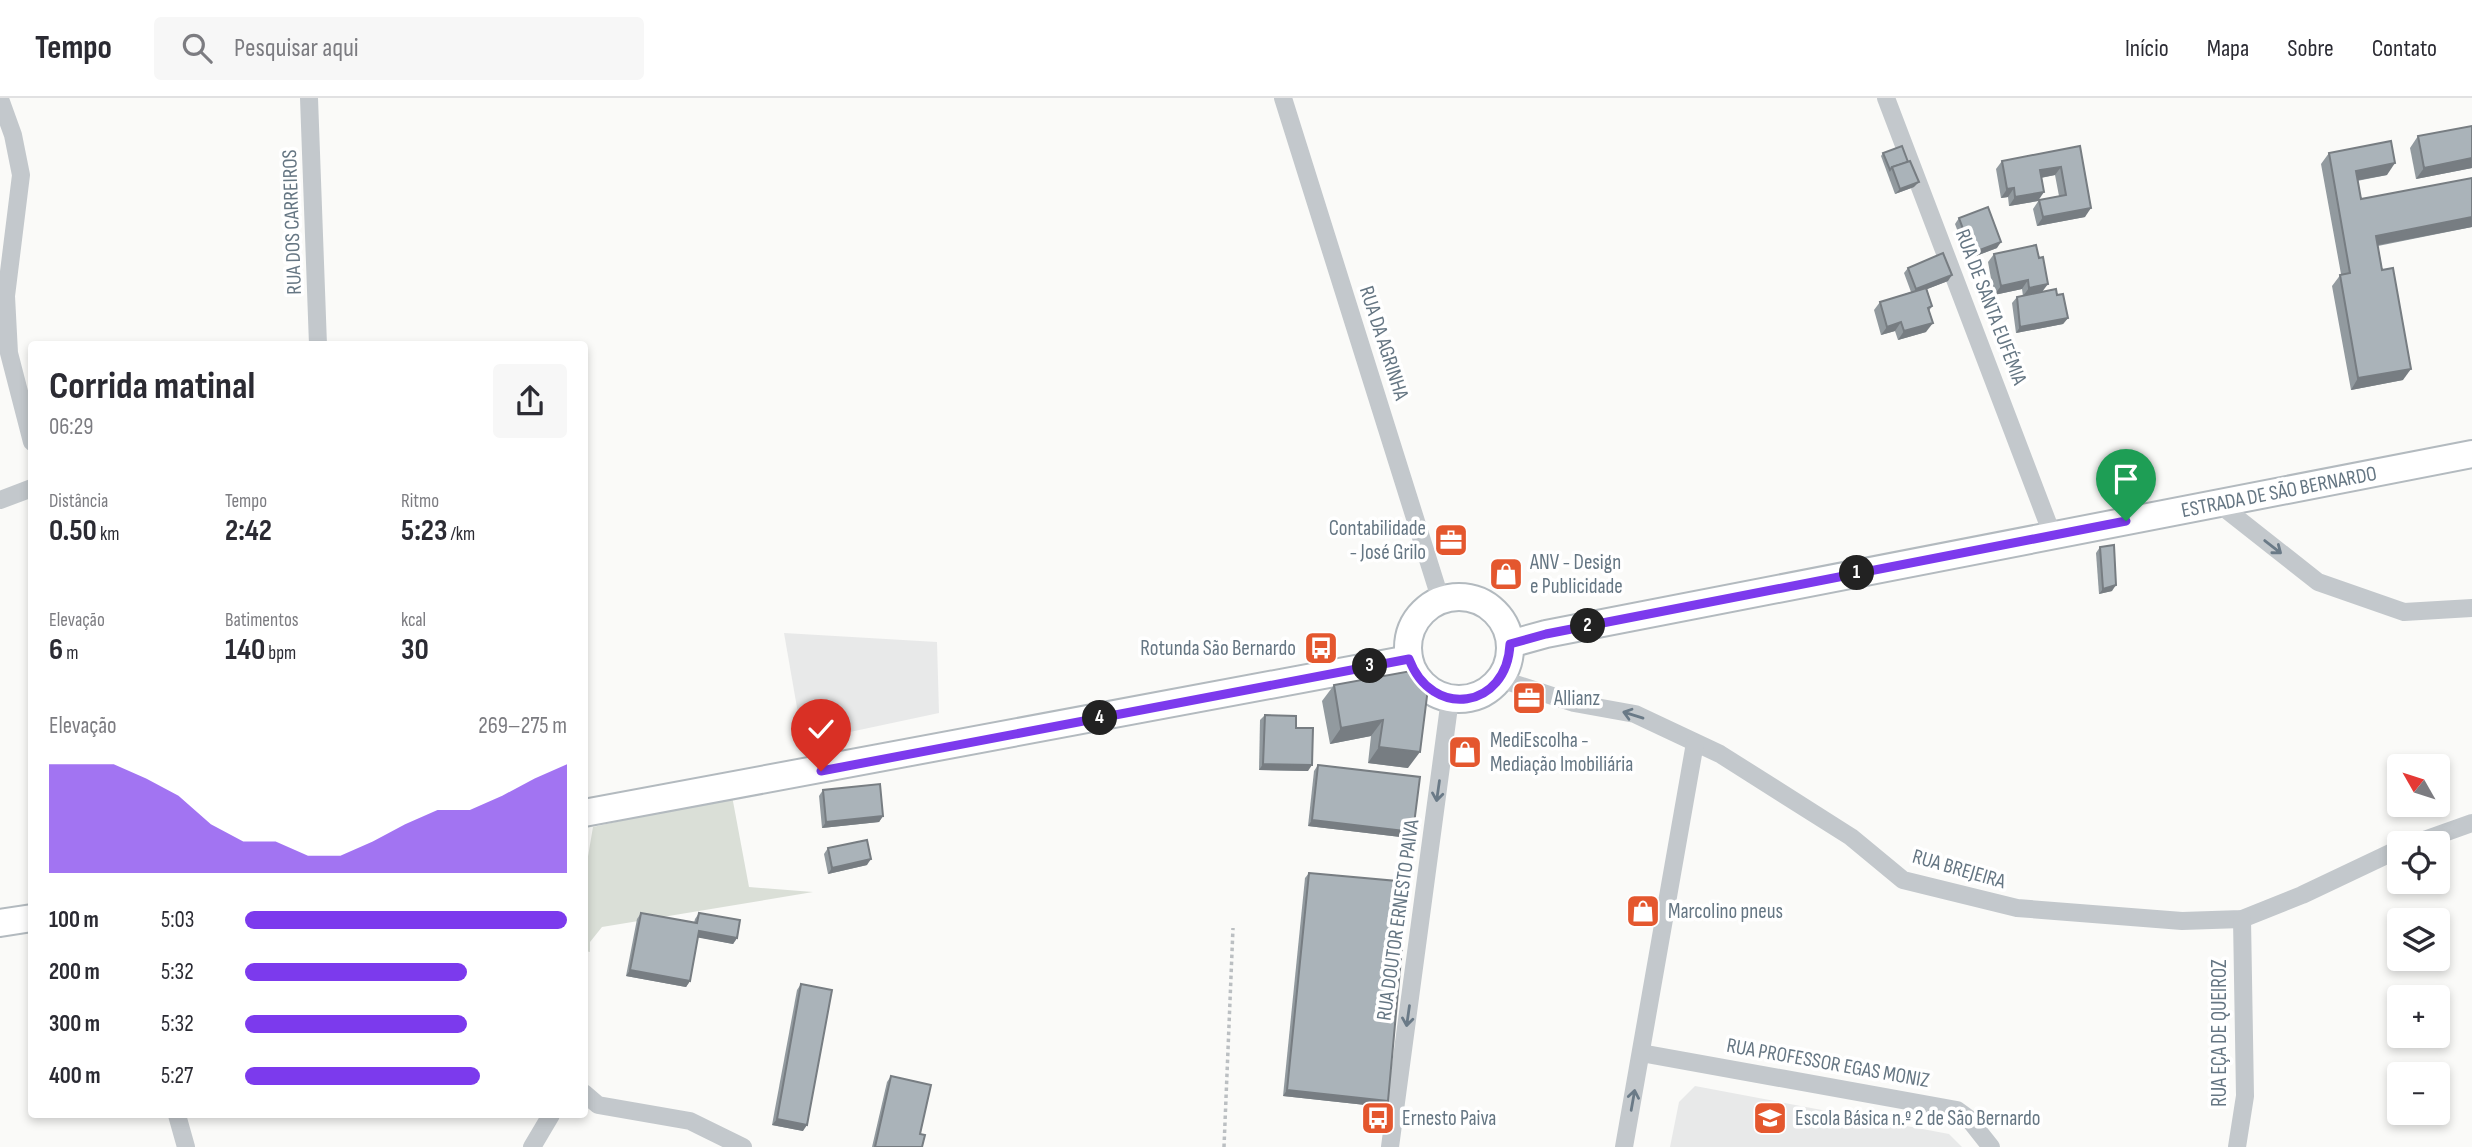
<!DOCTYPE html>
<html lang="pt">
<head>
<meta charset="utf-8">
<style>
	body { margin:0; font-family:"Sofia Sans Condensed",sans-serif; background:#f7f7f7; color:#2b2b33; height:100vh; display:flex; flex-direction:column; font-size:26px; white-space:nowrap }
	* { box-sizing:border-box; margin:0 }
	p { font-size:23px; color:#7c7c81 }
	.icon { flex:none; width:38px; height:38px; fill:none; stroke:currentColor; stroke-width:2; stroke-linecap:round; stroke-linejoin:round }
	.map { position:relative; flex:1; overflow:hidden }
	.drawer { position:absolute; left:28px; top:243px; width:560px; height:777px; display:flex; flex-direction:column; background:#fff; border-radius:7px; box-shadow:0 4px 10px #0003 }
	.drawer>* { flex:none }
	.needle { width:46px; rotate:309deg }
	.buttons { position:absolute; left:2387px; top:656px; display:grid; gap:14px }
	.buttons a { display:grid; place-items:center; width:63px; height:63px; border-radius:7px; background:#fff; box-shadow:0 4px 10px #0003; font-size:35px }
	.pin { position:absolute; display:grid; place-items:center; width:60px; height:60px; color:#fff; margin:-72px -30px; border-radius:50% 50% 50% 0; rotate:-45deg; box-shadow:0 0 7px #0007 }
	.pin .icon { rotate:45deg }
	.km { position:absolute; width:35px; height:35px; margin:-18px; border-radius:50%; background:#222; color:#fff; font-size:19px; line-height:35px; text-align:center }
	.round { display:grid; place-items:center; flex:none; width:74px; height:74px; border-radius:7px; background:#f7f7f7 }
	.overview { display:flex; align-items:center; justify-content:space-between; height:119px; padding:0 21px }
	h1 { font-size:38px; font-weight:700; line-height:52px }
	.metrics { display:grid; grid-template-columns:repeat(3,1fr); gap:10px; height:119px; padding:7px 21px }
	.metrics div { display:grid; align-content:center }
	.metrics b { font-size:30px; font-weight:700 }
	.metrics small { font-size:19px; font-weight:400 }
	.metrics p { font-size:19px }
	.chart { height:196px; padding:14px 21px }
	.chart p { display:flex; justify-content:space-between }
	.chart svg { width:100%; height:126px; margin-top:7px; fill:#7c3aed; opacity:.7 }
	ul { padding:0 21px; list-style:none; font-size:23px }
	li { display:grid; grid-template-columns:112px 84px 1fr; align-items:center; height:52px }
	li i { height:18px; border-radius:9px; background:#7c3aed }
	header { display:flex; align-items:center; gap:42px; box-sizing:border-box; height:98px; padding:0 35px; background:#fff; border-bottom:2px solid #e1e1e2 }
	header strong { font-size:33px }
	nav { display:flex; gap:38px; margin-inline-start:auto; font-size:24px }
	.search { width:490px; height:63px; background:#f7f7f7; display:flex; align-items:center; gap:18px; box-sizing:border-box; padding:0 24px; border-radius:7px; color:#7c7c81; font-size:26px }
	.map>svg:first-child { display:block }
	.built { fill:#e8e9e9 }
	.green { fill:#dadfd7 }
	.lines { fill:none; stroke-linecap:round; stroke-linejoin:round }
	.secondary-casing { stroke:#b3babf; stroke-width:30 }
	.path { stroke:#bbbfc2; stroke-width:3.5; stroke-dasharray:3.5 3.5; stroke-linecap:butt }
	.street { stroke:#c3c8cc; stroke-width:18 }
	.secondary { stroke:#fff; stroke-width:26 }
	.wall { fill:#929a9f }
	.shaded-wall { fill:#777d82 }
	.building { fill:#aab3b9; stroke:#777d82; stroke-width:2 }
	.oneway { stroke:#6a7a87 }
	.route-casing { stroke:#fff; stroke-width:14 }
	.route { stroke:#7c3aed; stroke-width:9 }
	.labels { text-anchor:middle; dominant-baseline:central; stroke-width:7; stroke-linejoin:round; paint-order:stroke }
	.street-label { font-size:21px; fill:#657683; stroke:#fff }
	.poi-label { font-size:21px; fill:#657683; stroke:#fff; text-anchor:start }
</style>
</head>
<body>
<header>
<strong>Tempo</strong>
<div class="search"><svg class="icon" aria-label="search" viewBox="0 0 24 24"><circle cx="10" cy="10" r="6"/><path d="M15 15l6 6"/></svg>Pesquisar aqui</div>
<nav><a>Início</a><a>Mapa</a><a>Sobre</a><a>Contato</a></nav>
</header>
<div class="map">
<svg width="2472" height="1049" viewBox="0 0 2472 1049">
	<rect width="100%" height="100%" fill="#fafaf8"/>
	<!-- built -->
	<g class="built">
		<polygon points="784,535 937,544 939,615 803,644"/>
		<polygon points="1695,988 1949,1036 1962,1049 1670,1049 1679,1004"/>
	</g>
	<!-- green -->
	<polygon class="green" points="732,698 749,789 813,794 602,829 590,844 590,854 585,853 585,776 593,729"/>
	<g class="lines">
		<!-- secondary casing -->
		<g class="secondary-casing">
			<g id="secondary">
				<circle cx="1459" cy="550" r="51"/>
				<polyline points="1510,546 1546,536 2472,356"/>
				<polyline points="584,715 1409,561"/>
				<polyline points="0,825 32,820"/>
			</g>
		</g>
		<!-- path -->
		<polyline class="path" points="1224,1049 1233,830"/>
		<!-- street -->
		<g class="street">
			<polyline points="309,0 318,247"/>
			<polyline points="1283,0 1441,503"/>
			<polyline points="1886,0 2052,436"/>
			<polyline points="0,1 13,37 21,77 6,198 9,255 32,344"/>
			<polyline points="0,402 32,390"/>
			<polyline points="2219,406 2318,484 2404,514 2472,510"/>
			<polyline points="1500,581 1574,605 1635,616 1720,656 1851,739 1903,782 2017,810 2182,823 2242,821 2302,797 2399,751"/>
			<polyline points="2413,746 2472,725"/>
			<polyline points="1641,955 1957,1012 1968,1020 1991,1049"/>
			<polyline points="584,995 598,1007 690,1023 743,1049"/>
			<polyline points="177,1017 186,1049"/>
			<polyline points="532,1049 551,1017"/>
			<polyline points="1390,1049 1450,601"/>
			<polyline points="1624,1049 1695,645"/>
			<polyline points="2237,1049 2245,998 2242,821"/>
		</g>
		<!-- secondary -->
		<use href="#secondary" class="secondary"/>
	</g>
	<!-- wall -->
	<g class="wall">
		<polygon points="2472,28 2472,70 2416,81 2410,50 2418,38"/>
		<polygon points="2080,48 2085,119 2037,128 2033,111 2039,102 2059,98 2055,77 2041,80 2038,103 2009,108 2008,99 2001,100 1996,71 2002,63"/>
		<polygon points="1883,55 1914,89 1895,96 1881,58"/>
		<polygon points="2329,55 2387,77 2357,83 2361,101 2472,80 2472,129 2378,148 2403,282 2351,292 2332,188 2341,176 2321,66"/>
		<polygon points="1959,120 1997,150 1968,161 1955,126"/>
		<polygon points="1994,156 2042,194 2057,197 2068,220 2063,226 2016,235 2012,205 2017,199 2023,198 2022,191 1994,197 1988,164"/>
		<polygon points="1908,170 1948,183 1927,191 1932,208 1929,213 1926,234 1898,242 1895,233 1881,237 1874,212 1880,204 1911,194 1904,175"/>
		<polygon points="2100,449 2112,493 2099,496 2096,455"/>
		<polygon points="1411,573 1408,670 1368,665 1371,638 1330,646 1322,603 1334,587"/>
		<polygon points="1265,617 1308,673 1259,672 1260,622"/>
		<polygon points="1318,667 1413,734 1409,740 1308,728 1314,673"/>
		<polygon points="823,692 883,718 879,724 822,730 819,698"/>
		<polygon points="828,750 867,767 828,776 824,756"/>
		<polygon points="1309,775 1388,1003 1384,1009 1283,998 1305,780"/>
		<polygon points="641,815 694,825 695,821 699,815 737,840 733,846 698,839 690,883 686,889 626,878 637,821"/>
		<polygon points="801,886 803,1033 772,1027 797,892"/>
		<polygon points="891,978 920,1036 922,1049 872,1049 887,984"/>
	</g>
	<!-- shaded-wall -->
	<g class="shaded-wall">
		<polygon points="2472,60 2472,70 2416,81 2424,70"/>
		<polygon points="2395,65 2387,77 2348,84 2356,73"/>
		<polygon points="2061,69 2055,77 2034,81 2040,72"/>
		<polygon points="1919,84 1914,89 1895,96 1900,91"/>
		<polygon points="2014,90 2008,99 2001,100 2007,91"/>
		<polygon points="2044,94 2038,103 2009,108 2015,99"/>
		<polygon points="2091,110 2085,119 2037,128 2043,119"/>
		<polygon points="2472,119 2472,129 2368,149 2376,138"/>
		<polygon points="2001,144 1997,150 1968,161 1972,155"/>
		<polygon points="1952,177 1948,183 1912,197 1916,191"/>
		<polygon points="2028,182 2022,191 1994,197 2001,188"/>
		<polygon points="2048,186 2042,194 2023,198 2029,190"/>
		<polygon points="2068,220 2063,226 2016,235 2020,229"/>
		<polygon points="1901,224 1895,233 1881,237 1887,229"/>
		<polygon points="1933,225 1926,234 1898,242 1904,233"/>
		<polygon points="2411,271 2403,282 2351,292 2358,280"/>
		<polygon points="2116,487 2112,493 2099,496 2103,491"/>
		<polygon points="1383,622 1371,638 1330,646 1341,630"/>
		<polygon points="1379,649 1420,654 1408,670 1368,665"/>
		<polygon points="1263,666 1312,667 1308,673 1259,672"/>
		<polygon points="883,718 879,724 822,730 826,724"/>
		<polygon points="1312,722 1413,734 1409,740 1308,728"/>
		<polygon points="871,761 867,767 828,776 832,770"/>
		<polygon points="699,833 737,840 733,846 695,839"/>
		<polygon points="630,872 690,883 686,889 626,878"/>
		<polygon points="1287,992 1388,1003 1384,1009 1283,998"/>
		<polygon points="777,1021 807,1027 803,1033 772,1027"/>
	</g>
	<!-- building -->
	<g class="building">
		<polygon points="2472,28 2472,60 2424,70 2418,38"/>
		<polygon points="2391,43 2395,65 2356,73 2361,101 2472,80 2472,119 2376,138 2382,172 2393,170 2411,271 2358,280 2340,177 2350,175 2329,55"/>
		<polygon points="1902,48 1908,64 1892,69 1890,72 1883,55"/>
		<polygon points="2080,48 2091,110 2043,119 2039,102 2066,97 2061,69 2040,72 2044,94 2015,99 2014,90 2007,91 2002,63"/>
		<polygon points="1910,63 1919,84 1900,91 1892,69"/>
		<polygon points="1988,109 2001,144 1972,155 1959,120"/>
		<polygon points="2036,147 2039,160 2043,159 2048,186 2029,190 2028,182 2001,188 1994,156"/>
		<polygon points="1943,155 1952,177 1916,191 1908,170"/>
		<polygon points="1926,190 1932,208 1928,210 1933,225 1904,233 1901,224 1887,229 1880,204"/>
		<polygon points="2056,191 2057,197 2063,196 2068,220 2020,229 2017,199"/>
		<polygon points="2114,447 2116,487 2103,491 2100,449"/>
		<polygon points="1411,573 1428,590 1420,654 1379,649 1383,622 1341,630 1334,587"/>
		<polygon points="1265,617 1296,618 1296,630 1313,630 1312,667 1263,666"/>
		<polygon points="1318,667 1420,679 1413,734 1312,722"/>
		<polygon points="880,686 883,718 826,724 823,692"/>
		<polygon points="867,742 871,761 832,770 828,750"/>
		<polygon points="1309,775 1408,784 1388,1003 1287,992"/>
		<polygon points="641,815 697,825 699,815 740,822 737,840 699,833 690,883 630,872"/>
		<polygon points="801,886 832,892 807,1027 777,1021"/>
		<polygon points="891,978 931,987 920,1036 925,1037 922,1049 875,1049"/>
	</g>
	<!-- one-way arrows -->
	<defs><path id="oneway-shaft" d="M-6 0H5M1.5-3L5.5 0L1.5 3" fill="none" stroke-width="1.6" stroke-linecap="round" stroke-linejoin="round" transform="scale(1.75)"/></defs>
	<g class="oneway">
		<use href="#oneway-shaft" transform="translate(2273 449) rotate(38)"/>
		<use href="#oneway-shaft" transform="translate(1633 617) rotate(-163)"/>
		<use href="#oneway-shaft" transform="translate(1438 693) rotate(98)"/>
		<use href="#oneway-shaft" transform="translate(1408 918) rotate(98)"/>
		<use href="#oneway-shaft" transform="translate(1633 1002) rotate(-80)"/>
	</g>
	<g class="lines">
		<!-- route casing -->
		<g class="route-casing">
			<path id="route" d="M821 673 1409 561C1432 622 1507 611 1510 546L1546 536 2126 423"/>
		</g>
		<!-- route -->
		<use href="#route" class="route"/>
	</g>
	<!-- icons -->
	<defs>
		<g id="office-square" transform="scale(1.75)"><rect x="-9" y="-9" width="18" height="18" rx="4" fill="#e4572e" stroke="#fff"/><path d="M-6-3h4V-5.5h4V-3h4V5H-6ZM-1-4.5V-3h2v-1.5ZM-6 0V1H6V0Z" fill="#fff"/></g>
		<g id="shop-square" transform="scale(1.75)"><rect x="-9" y="-9" width="18" height="18" rx="4" fill="#e4572e" stroke="#fff"/><path d="M-5-2.5h2.3a2.7 3.5 0 0 1 5.4 0H5L5.5 6h-11ZM-1.5-2.5h3a1.5 2.3 0 0 0-3 0Z" fill="#fff"/></g>
		<g id="bus-square" transform="scale(1.75)"><rect x="-9" y="-9" width="18" height="18" rx="4" fill="#e4572e" stroke="#fff"/><path d="M-5-6H5V4H4V6H2V4H-2V6H-4V4H-5ZM-3.5-4V0h7V-4ZM-3.5 1.2v1.5H-2V1.2ZM2 1.2v1.5H3.5V1.2Z" fill="#fff"/></g>
		<g id="school-square" transform="scale(1.75)"><rect x="-9" y="-9" width="18" height="18" rx="4" fill="#e4572e" stroke="#fff"/><path d="M0-5L7-2L0 1L-7-2ZM-4 1L0 2.5L4 1V4Q0 6-4 4Z" fill="#fff"/></g>
	</defs>
	<g fill-rule="evenodd">
		<use href="#office-square" x="1451" y="442"/>
		<use href="#shop-square" x="1506" y="476"/>
		<use href="#bus-square" x="1321" y="550"/>
		<use href="#office-square" x="1529" y="600"/>
		<use href="#shop-square" x="1465" y="654"/>
		<use href="#shop-square" x="1643" y="813"/>
		<use href="#bus-square" x="1378" y="1020"/>
		<use href="#school-square" x="1770" y="1020"/>
	</g>
	<g class="labels">
		<!-- street labels -->
		<g class="street-label">
			<text transform="translate(292 124) rotate(-92)">RUA DOS CARREIROS</text>
			<text transform="translate(1991 209) rotate(69)">RUA DE SANTA EUFÉMIA</text>
			<text transform="translate(1384 245) rotate(72)">RUA DA AGRINHA</text>
			<text transform="translate(2279 394) rotate(-11)">ESTRADA DE SÃO BERNARDO</text>
			<text transform="translate(1959 771) rotate(16)">RUA BREJEIRA</text>
			<text transform="translate(1398 822) rotate(-82)">RUA DOUTOR ERNESTO PAIVA</text>
			<text transform="translate(2219 935) rotate(-90)">RUA EÇA DE QUEIROZ</text>
			<text transform="translate(1828 965) rotate(10)">RUA PROFESSOR EGAS MONIZ</text>
		</g>
		<!-- poi labels -->
		<g class="poi-label">
			<text x="1426" y="430" text-anchor="end">Contabilidade<tspan x="1426" dy="24">- José Grilo</tspan></text>
			<text x="1530" y="464">ANV - Design<tspan x="1530" dy="24">e Publicidade</tspan></text>
			<text x="1296" y="550" text-anchor="end">Rotunda São Bernardo</text>
			<text x="1554" y="600">Allianz</text>
			<text x="1490" y="642">MediEscolha -<tspan x="1490" dy="24">Mediação Imobiliária</tspan></text>
			<text x="1668" y="813">Marcolino pneus</text>
			<text x="1402" y="1020">Ernesto Paiva</text>
			<text x="1795" y="1020">Escola Básica n.º 2 de São Bernardo</text>
		</g>
	</g>
</svg>
<div class="buttons">
<a><svg class="needle" viewBox="-14 -14 28 28"><path d="M0-13l5 13h-10z" fill="#e53935"/><path d="M0 13l5-13h-10z" fill="#7c7c81"/></svg></a>
<a><svg class="icon" aria-label="locate" viewBox="0 0 24 24"><circle cx="12" cy="12" r="6"/><path d="M12 2v4M12 18v4M2 12h4M18 12h4"/></svg></a>
<a><svg class="icon" aria-label="layers" viewBox="0 0 24 24"><path d="M12 4l9 5-9 5-9-5zM3 14l9 5 9-5"/></svg></a>
<a>+</a>
<a>−</a>
</div>
<div class="pin" style="left:2126px;top:423px;background:#1e9e55"><svg class="icon" aria-label="arrive" viewBox="0 0 24 24"><path d="M6 21V4h12l-3 4 3 4H6"/></svg></div>
<div class="pin" style="left:821px;top:673px;background:#d93025"><svg class="icon" aria-label="check" viewBox="0 0 24 24"><path d="M5 12l5 5 9-10"/></svg></div>
<b class="km" style="left:1857px;top:475px">1</b>
<b class="km" style="left:1588px;top:528px">2</b>
<b class="km" style="left:1370px;top:568px">3</b>
<b class="km" style="left:1100px;top:620px">4</b>
<section class="drawer">
<div class="overview"><div><h1>Corrida matinal</h1><p>06:29</p></div><a class="round"><svg class="icon" aria-label="share" viewBox="0 0 24 24"><path d="M12 15V3M7 8l5-5 5 5M5 13v7h14v-7"/></svg></a></div>
<div class="metrics">
<div><p>Distância</p><b>0.50<small> km</small></b></div>
<div><p>Tempo</p><b>2:42</b></div>
<div><p>Ritmo</p><b>5:23<small> /km</small></b></div>
</div>
<div class="metrics">
<div><p>Elevação</p><b>6<small> m</small></b></div>
<div><p>Batimentos</p><b>140<small> bpm</small></b></div>
<div><p>kcal</p><b>30</b></div>
</div>
<div class="chart"><p><span>Elevação</span>269–275 m</p>
<svg viewBox="0 0 160 44" preserveAspectRatio="none"><path d="M0 44V6L10 6L20 6L30 11L40 17L50 27L60 33L70 33L80 38L90 38L100 33L110 27L120 22L130 22L140 17L150 11L160 6V44z"/></svg>
</div>
<ul>
<li><b>100 m</b>5:03<i style="width:100%"></i></li>
<li><b>200 m</b>5:32<i style="width:69%"></i></li>
<li><b>300 m</b>5:32<i style="width:69%"></i></li>
<li><b>400 m</b>5:27<i style="width:73%"></i></li>
</ul>
</section>
</div>
</body>
</html>
